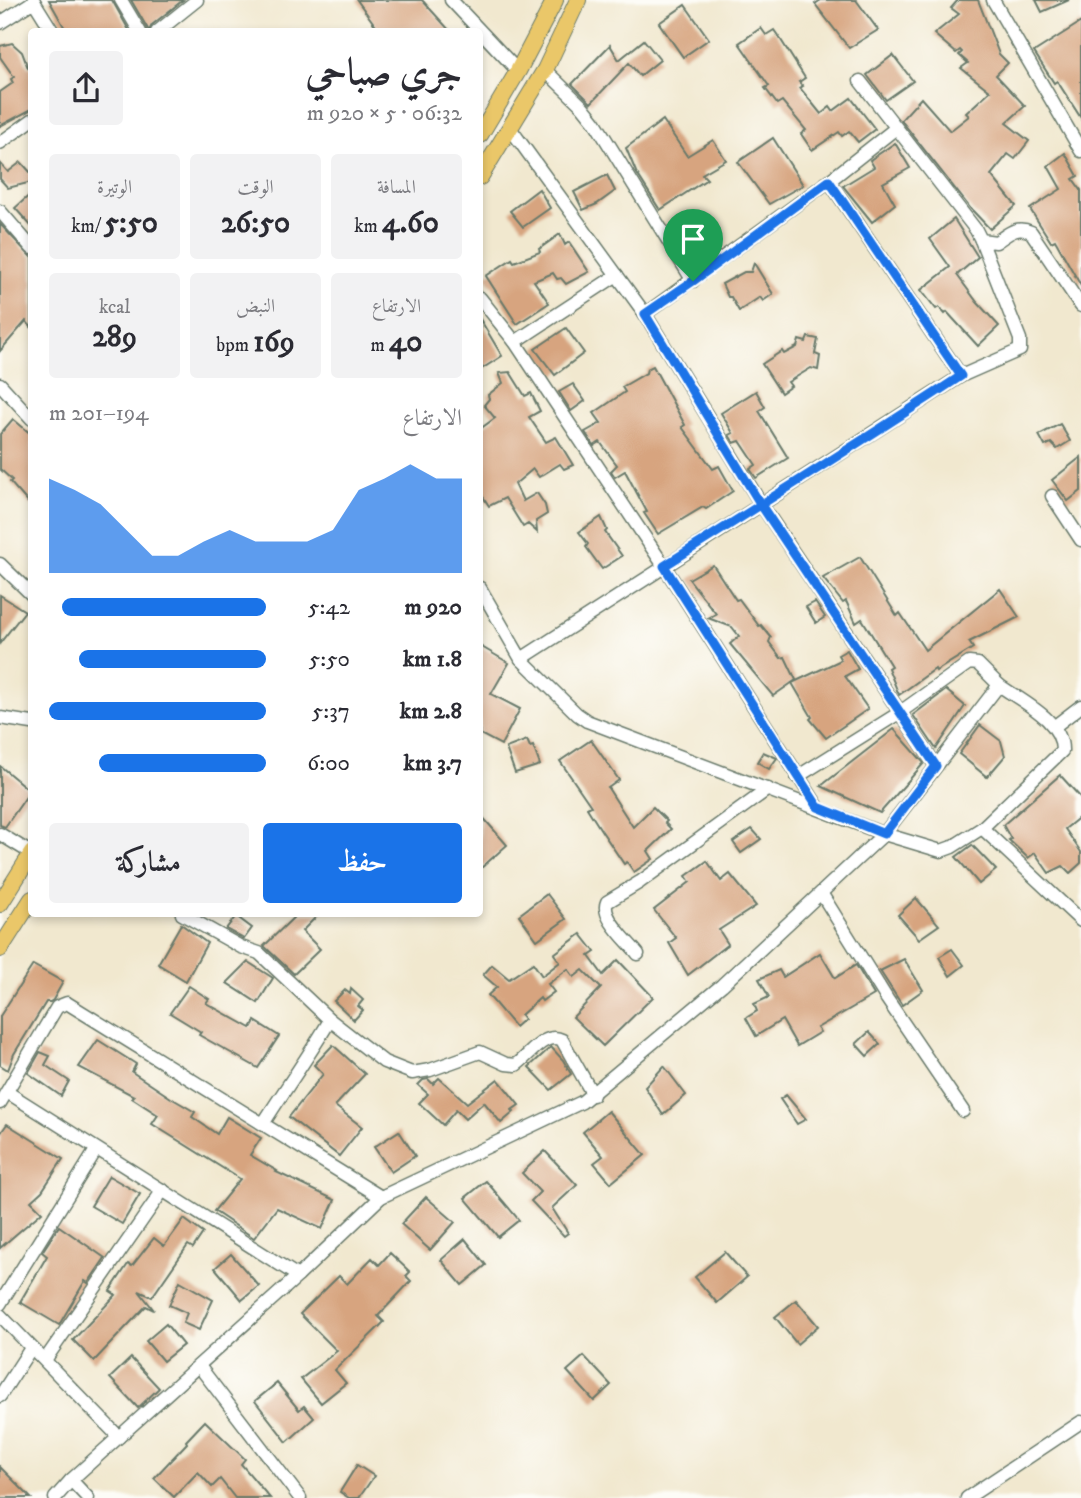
<!DOCTYPE html>
<html lang="ar">
<head>
<meta charset="utf-8">
<style>
	body { margin:0; font-family:"IM FELL DW Pica",Amiri,serif; background:#f2f2f3; color:#2b2b33; direction:rtl; height:100vh; display:flex; flex-direction:column; font-size:26px; white-space:nowrap }
	* { box-sizing:border-box; margin:0 }
	p { font-size:23px; color:#7c7c81 }
	.icon { flex:none; width:38px; height:38px; fill:none; stroke:currentColor; stroke-width:2; stroke-linecap:round; stroke-linejoin:round }
	.map { position:relative; flex:1; overflow:hidden; direction:ltr }
	.side { position:absolute; left:28px; top:28px; width:455px; height:889px; display:flex; flex-direction:column; background:#fff; border-radius:7px; box-shadow:0 4px 10px #0003; direction:rtl }
	.side>* { flex:none }
	.pin { position:absolute; display:grid; place-items:center; width:60px; height:60px; color:#fff; margin:-72px -30px; border-radius:50% 50% 50% 0; rotate:-45deg; box-shadow:0 0 7px #0007 }
	.pin .icon { rotate:45deg }
	.round { display:grid; place-items:center; flex:none; width:74px; height:74px; border-radius:7px; background:#f2f2f3 }
	.overview { display:flex; align-items:center; justify-content:space-between; height:119px; padding:0 21px }
	h1 { font-size:38px; font-weight:700; line-height:52px }
	.stats { display:grid; grid-template-columns:repeat(3,1fr); gap:10px; height:119px; padding:7px 21px }
	.stats div { display:grid; align-content:center; border-radius:7px; background:#f2f2f3; text-align:center }
	.stats b { font-size:30px; font-weight:700 }
	.stats small { font-size:19px; font-weight:400 }
	.stats p { font-size:19px }
	.chart { height:196px; padding:14px 21px }
	.chart p { display:flex; justify-content:space-between }
	.chart svg { width:100%; height:126px; margin-top:7px; fill:#1a73e8; opacity:.7 }
	.action { display:flex; gap:14px; margin-top:auto; padding:14px 21px }
	.action a { flex:1; height:80px; border-radius:7px; background:#1a73e8; color:#fff; font-size:28px; font-weight:700; line-height:80px; text-align:center }
	.action a+a { background:#f2f2f3; color:#2b2b33 }
	ul { padding:0 21px; list-style:none; font-size:23px }
	li { display:grid; grid-template-columns:112px 84px 1fr; align-items:center; height:52px }
	li i { height:18px; border-radius:9px; background:#1a73e8 }
	.map>svg:first-child { display:block }
	.building { fill:#d7a47f }
	.lines { fill:none; stroke-linecap:round; stroke-linejoin:round }
	.minor-casing { stroke:#68796a; stroke-width:15 }
	.major-casing { stroke:#68796a; stroke-width:18 }
	.minor { stroke:#fff; stroke-width:12 }
	.major { stroke:#eac769; stroke-width:16 }
	.route-casing { stroke:#fff; stroke-width:14 }
	.route { stroke:#1a73e8; stroke-width:9 }
</style>
</head>
<body>
<div class="map">
<svg width="1081" height="1498" viewBox="0 0 1081 1498">
	<rect width="100%" height="100%" fill="#fdfcf7"/>
	<filter id="ink" filterUnits="userSpaceOnUse"><feTurbulence type="fractalNoise" baseFrequency=".0143" numOctaves="2"/><feDisplacementMap in="SourceGraphic" scale="14" xChannelSelector="R" yChannelSelector="G"/><feConvolveMatrix kernelMatrix="1 2 1 2 8 2 1 2 1" color-interpolation-filters="sRGB"/></filter>
	<filter id="wash" filterUnits="userSpaceOnUse"><feTurbulence type="fractalNoise" baseFrequency=".00686" numOctaves="4" result="noise"/><feDisplacementMap in="SourceGraphic" scale="28" xChannelSelector="R" yChannelSelector="G"/><feGaussianBlur stdDeviation="1.57" result="paint"/><feColorMatrix in="noise" values="0 0 0 0 0 0 0 0 0 0 0 0 0 0 0 0 0 1.4 0 .05"/><feComposite in="paint" operator="in"/></filter>
	<g filter="url(#wash)">
		<rect width="100%" height="100%" fill="#f1e8cf"/>
		<g id="blocks">
			<!-- building -->
			<g class="building">
				<polygon points="49,0 112,0 130,32 67,32"/>
				<polygon points="131,0 183,0 152,25 149,31"/>
				<polygon points="357,0 422,0 451,32 380,32"/>
				<polygon points="821,0 856,0 878,30 849,48 815,4"/>
				<polygon points="958,0 978,0 999,54 1008,63 996,75 1025,106 1006,123 1029,141 1015,159 1008,154 991,175 1016,206 990,229 971,209 901,120 921,98 950,131 969,116 966,113 990,91 961,68 968,63 959,55 962,52 960,50 956,53 934,34 959,14 951,8"/>
				<polygon points="1036,0 1069,0 1042,12"/>
				<polygon points="685,5 709,39 683,57 659,23"/>
				<polygon points="1081,22 1081,118 1057,81 1054,83 1034,52"/>
				<polygon points="761,28 766,35 774,30 781,40 805,78 799,82 803,86 800,88 821,114 830,107 833,111 851,98 875,129 858,142 849,131 842,136 839,132 812,150 801,134 806,130 782,101 777,104 765,88 769,86 739,43"/>
				<polygon points="644,40 660,60 640,76 629,63 591,103 572,84 610,45 619,60"/>
				<polygon points="12,43 22,52 28,68 32,66 32,109 0,126 0,92 13,83 11,79 14,77 0,57 0,46"/>
				<polygon points="893,55 913,81 886,100 867,75"/>
				<polygon points="663,120 687,156 713,140 726,160 702,174 707,179 660,210 636,172 626,148"/>
				<polygon points="773,138 803,185 769,204 738,162"/>
				<polygon points="895,143 910,168 883,183 895,204 872,222 843,186 874,167 870,160"/>
				<polygon points="1065,153 1078,176 1073,179 1081,190 1081,286 1055,240 1051,242 1030,209 1061,189 1048,166"/>
				<polygon points="21,162 32,174 32,182 8,188 0,179 0,163 8,172"/>
				<polygon points="607,175 615,191 597,204 583,210 574,192"/>
				<polygon points="539,189 550,208 523,227 510,211"/>
				<polygon points="32,193 32,227 15,208"/>
				<polygon points="954,219 978,257 957,275 977,302 999,326 978,346 947,312 945,314 939,307 936,309 921,290 950,267 930,239"/>
				<polygon points="0,224 32,258 32,328 26,321 0,351"/>
				<polygon points="560,234 565,245 569,242 589,272 566,284 561,278 557,279 553,273 534,281 549,303 517,324 486,276 512,259 514,262 540,252 539,249"/>
				<polygon points="754,263 773,294 763,301 760,297 739,311 731,297 728,297 722,284 744,272 751,272"/>
				<polygon points="480,319 502,356 480,370"/>
				<polygon points="566,328 584,353 555,375 535,349"/>
				<polygon points="808,337 818,339 815,354 820,356 818,370 811,368 788,382 791,386 781,393 762,364 782,351 784,354 797,347 799,340 806,342"/>
				<polygon points="653,366 685,425 682,427 713,469 719,466 733,491 706,509 703,507 658,534 644,513 647,512 625,471 615,477 611,471 617,465 600,442 594,446 585,432 601,423 594,413 625,392 622,387 646,373 647,369"/>
				<polygon points="510,372 525,396 531,393 540,411 529,417 546,442 556,437 573,465 564,469 560,464 539,477 533,469 515,484 523,501 537,493 545,505 547,514 536,521 537,532 528,524 523,527 505,498 489,506 480,492 480,429 495,418 484,405 489,399 488,395 503,383 499,373"/>
				<polygon points="573,384 585,401 571,411 559,392"/>
				<polygon points="756,391 765,407 759,411 788,458 756,478 750,469 756,465 740,441 734,443 729,435 733,433 721,413"/>
				<polygon points="13,419 32,435 32,507 10,482 12,480 0,469 0,434"/>
				<polygon points="1060,424 1070,441 1057,449 1051,443 1045,446 1039,435"/>
				<polygon points="1081,457 1081,491 1068,501 1052,480"/>
				<polygon points="601,517 607,530 605,532 622,556 602,569 586,547 588,544 579,532"/>
				<polygon points="860,557 897,616 900,613 925,650 1000,589 1019,617 969,642 973,648 936,671 935,669 899,695 888,668 891,666 862,619 856,623 846,601 843,603 823,578"/>
				<polygon points="713,565 736,600 739,599 759,626 761,625 771,637 769,642 781,658 785,657 796,680 773,696 730,644 739,636 732,627 708,618 716,614 689,579"/>
				<polygon points="0,595 25,611 0,643"/>
				<polygon points="815,602 825,617 816,623 806,607"/>
				<polygon points="480,646 509,663 491,694 520,709 501,745 480,734"/>
				<polygon points="847,650 858,669 845,676 868,709 826,738 810,719 812,717 792,683 841,660 838,655"/>
				<polygon points="946,690 965,706 936,749 913,715"/>
				<polygon points="980,725 1001,741 1005,756 987,777 959,754"/>
				<polygon points="894,729 924,763 880,813 821,786"/>
				<polygon points="527,740 530,747 533,746 540,765 515,773 506,748"/>
				<polygon points="591,740 619,780 608,788 633,827 653,807 667,821 665,823 671,829 648,851 653,859 634,872 627,862 624,864 601,830 587,808 591,806 560,761"/>
				<polygon points="763,752 777,758 769,769 757,762"/>
				<polygon points="0,766 30,791 5,827 0,825"/>
				<polygon points="1060,775 1081,798 1081,816 1065,829 1081,852 1081,863 1070,873 1063,866 1049,873 1035,853 1028,858 1009,840 1011,839 1003,825"/>
				<polygon points="480,814 507,845 480,869"/>
				<polygon points="752,829 761,839 741,853 733,842"/>
				<polygon points="972,845 996,870 979,884 956,857"/>
				<polygon points="707,861 721,881 730,874 756,906 719,930 728,944 688,975 669,943 676,938 654,910 690,882 686,876"/>
				<polygon points="547,894 566,919 537,940 519,915"/>
				<polygon points="916,898 939,925 919,939 898,915"/>
				<polygon points="297,914 319,914 302,931 320,949 294,974 264,946"/>
				<polygon points="236,916 252,928 244,939 226,929"/>
				<polygon points="181,924 207,943 186,981 158,964"/>
				<polygon points="581,934 595,952 589,956 603,975 618,960 653,997 603,1046 573,1017 601,988 583,970 574,977 568,969 548,984 554,992 542,1001 540,998 521,1015 524,1019 515,1027 488,995 497,987 483,975 492,965 509,979 533,963 542,976 560,962 554,954"/>
				<polygon points="952,949 964,965 950,976 939,957"/>
				<polygon points="820,953 835,978 856,965 874,995 817,1028 820,1032 797,1046 782,1020 756,1036 746,1018 757,1011 754,1004 769,997 759,979 779,970 783,977"/>
				<polygon points="904,959 923,990 902,1005 880,971"/>
				<polygon points="248,962 273,978 258,1003 227,983"/>
				<polygon points="33,965 63,982 53,1000 50,1002 46,1002 14,1054 8,1070 0,1065 0,1016"/>
				<polygon points="189,986 209,999 206,1003 251,1028 255,1021 279,1036 258,1068 199,1035 201,1032 170,1013"/>
				<polygon points="351,989 363,1000 358,1006 363,1010 354,1020 334,1001 345,990 350,994"/>
				<polygon points="869,1032 880,1044 867,1056 856,1044"/>
				<polygon points="98,1040 136,1064 132,1072 171,1098 195,1112 192,1117 217,1134 227,1117 261,1138 250,1155 277,1171 276,1172 335,1200 322,1229 277,1208 254,1238 214,1211 240,1179 152,1124 158,1115 132,1098 134,1096 79,1067"/>
				<polygon points="333,1045 365,1074 335,1106 362,1127 339,1156 289,1117 323,1074 314,1065"/>
				<polygon points="551,1047 563,1060 571,1074 551,1090 529,1067"/>
				<polygon points="40,1052 50,1056 45,1065 69,1081 61,1096 28,1073"/>
				<polygon points="664,1066 686,1095 663,1115 645,1087"/>
				<polygon points="439,1078 467,1103 498,1079 519,1105 512,1110 514,1112 501,1123 484,1102 465,1119 456,1110 443,1125 419,1103 428,1094 418,1085 423,1080 428,1079 433,1084"/>
				<polygon points="786,1095 806,1119 797,1124 780,1099"/>
				<polygon points="608,1111 645,1155 611,1183 594,1163 603,1156 583,1132"/>
				<polygon points="7,1124 63,1159 42,1191 31,1201 42,1212 0,1248 0,1134"/>
				<polygon points="399,1131 415,1156 391,1172 374,1147"/>
				<polygon points="545,1151 577,1185 552,1208 568,1233 564,1236 531,1201 540,1192 522,1173"/>
				<polygon points="109,1176 140,1194 122,1224 91,1206"/>
				<polygon points="486,1181 519,1220 498,1237 465,1198"/>
				<polygon points="426,1197 455,1222 430,1250 401,1224"/>
				<polygon points="184,1219 203,1233 193,1248 188,1245 152,1297 139,1291 154,1310 146,1306 94,1361 73,1340 116,1295 110,1291 128,1264 132,1266 154,1238 164,1246"/>
				<polygon points="59,1226 105,1258 88,1283 85,1281 59,1325 20,1302 47,1256 42,1252"/>
				<polygon points="465,1239 486,1265 462,1285 441,1260"/>
				<polygon points="725,1252 747,1277 717,1303 695,1277"/>
				<polygon points="390,1253 410,1272 406,1276 411,1281 378,1316 384,1322 335,1370 346,1383 321,1403 301,1379 337,1351 300,1314 339,1276 347,1284 372,1258 379,1265"/>
				<polygon points="231,1254 259,1286 242,1300 215,1268"/>
				<polygon points="180,1281 213,1300 199,1330 183,1323 187,1313 169,1305"/>
				<polygon points="796,1300 818,1326 797,1344 775,1317"/>
				<polygon points="166,1324 183,1345 163,1361 146,1341"/>
				<polygon points="584,1356 611,1385 594,1401 567,1371"/>
				<polygon points="131,1358 159,1388 138,1408 110,1378"/>
				<polygon points="277,1383 299,1410 304,1406 314,1418 287,1442 255,1401"/>
				<polygon points="205,1421 245,1459 241,1464 270,1498 235,1498 220,1479 212,1487 198,1472 174,1497 154,1478 187,1443 186,1441"/>
				<polygon points="357,1465 374,1476 359,1498 349,1498 340,1492"/>
				<polygon points="0,1467 31,1498 0,1498"/>
			</g>
		</g>
	</g>
	<g filter="url(#ink)">
		<use href="#blocks" fill-opacity="0" stroke="#68796a" stroke-width="2"/>
		<g class="lines">
			<!-- minor casing -->
			<g class="minor-casing">
				<g id="minor">
					<polyline points="33,0 53,32"/>
					<polyline points="121,0 140,32"/>
					<polyline points="451,0 518,71"/>
					<polyline points="993,0 1081,151"/>
					<polyline points="0,23 34,1"/>
					<polyline points="157,32 197,0"/>
					<polyline points="545,70 583,107 595,122 693,281"/>
					<path d="M860 81 976 230 981 240 996 242C1008 234 1016 225 1031 232L1081 306"/>
					<polyline points="510,128 645,314 761,504 936,766"/>
					<polyline points="0,143 32,120"/>
					<polyline points="829,181 961,376"/>
					<polyline points="0,211 32,248"/>
					<polyline points="480,298 515,342 664,566 818,807"/>
					<polyline points="645,314 829,181 896,128"/>
					<polyline points="515,342 617,275"/>
					<polyline points="0,384 32,419"/>
					<polyline points="1052,496 1081,540"/>
					<polyline points="0,564 32,595"/>
					<polyline points="521,659 961,376 1020,350 1020,339 981,240"/>
					<polyline points="0,718 32,723"/>
					<polyline points="1055,726 1081,706"/>
					<polyline points="797,777 899,713 969,663 978,664 999,685"/>
					<polyline points="982,828 1081,921"/>
					<polyline points="0,834 31,853"/>
					<polyline points="821,893 887,999 963,1111"/>
					<path d="M182 914 241 947 259 953 330 1020 384 1062 412 1073 430 1070 480 1052 506 1064 516 1065C530 1055 545 1031 562 1040L593 1095"/>
					<path d="M638 954C628 941 600 917 607 902L640 882 768 789"/>
					<polyline points="7,1092 298,1276"/>
					<polyline points="0,1103 57,1007 67,1003 381,1197"/>
					<path d="M263 1124C285 1089 309 1056 330 1020"/>
					<polyline points="0,1304 96,1150"/>
					<polyline points="0,1315 119,1437"/>
					<polyline points="45,1360 163,1190"/>
					<polyline points="199,1366 300,1498"/>
					<polyline points="0,1396 31,1348"/>
					<polyline points="71,1480 88,1498"/>
					<path d="M55 1498 71 1480 298 1276 381 1197 582 1102 722 985 884 834 999 685C1022 702 1063 720 1062 751L982 828 952 847 941 851 884 834 587 721 577 714 521 659 480 588"/>
					<polyline points="967,1498 1081,1422"/>
				</g>
			</g>
			<!-- major casing -->
			<g class="major-casing">
				<g id="major">
					<polyline points="480,135 518,71 555,0"/>
					<polyline points="480,177 545,70 578,0"/>
					<polyline points="0,904 32,853"/>
					<polyline points="0,949 32,899"/>
				</g>
			</g>
			<!-- minor -->
			<use href="#minor" class="minor"/>
			<!-- major -->
			<use href="#major" class="major"/>
		</g>
	</g>
	<g class="lines" filter="url(#ink)">
		<!-- route casing -->
		<g class="route-casing">
			<path id="route" d="M693 281 645 314 761 505 936 766 884 834 818 807 664 566C763 503 863 441 961 376L829 181 693 281"/>
		</g>
		<!-- route -->
		<use href="#route" class="route"/>
	</g>
</svg>
<div class="pin" style="left:693px;top:281px;background:#1e9e55"><svg class="icon" aria-label="arrive" viewBox="0 0 24 24"><path d="M6 21V4h12l-3 4 3 4H6"/></svg></div>
<section class="side">
<div class="overview"><div><h1>جري صباحي</h1><p>06:32 · 5 × 920 m</p></div><a class="round"><svg class="icon" aria-label="share" viewBox="0 0 24 24"><path d="M12 15V3M7 8l5-5 5 5M5 13v7h14v-7"/></svg></a></div>
<div class="stats">
<div><p>المسافة</p><b>4.60<small> km</small></b></div>
<div><p>الوقت</p><b>26:50</b></div>
<div><p>الوتيرة</p><b>5:50<small> /km</small></b></div>
</div>
<div class="stats">
<div><p>الارتفاع</p><b>40<small> m</small></b></div>
<div><p>النبض</p><b>169<small> bpm</small></b></div>
<div><p>kcal</p><b>289</b></div>
</div>
<div class="chart"><p><span>الارتفاع</span>194–201 m</p>
<svg viewBox="0 0 160 44" preserveAspectRatio="none"><path d="M0 44V11L10 15L20 20L30 29L40 38L50 38L60 33L70 29L80 33L90 33L100 33L110 29L120 15L130 11L140 6L150 11L160 11V44z"/></svg>
</div>
<ul>
<li><b>920 m</b>5:42<i style="width:94%"></i></li>
<li><b>1.8 km</b>5:50<i style="width:86%"></i></li>
<li><b>2.8 km</b>5:37<i style="width:100%"></i></li>
<li><b>3.7 km</b>6:00<i style="width:77%"></i></li>
</ul>
<div class="action"><a>حفظ</a><a>مشاركة</a></div>
</section>
</div>
</body>
</html>
